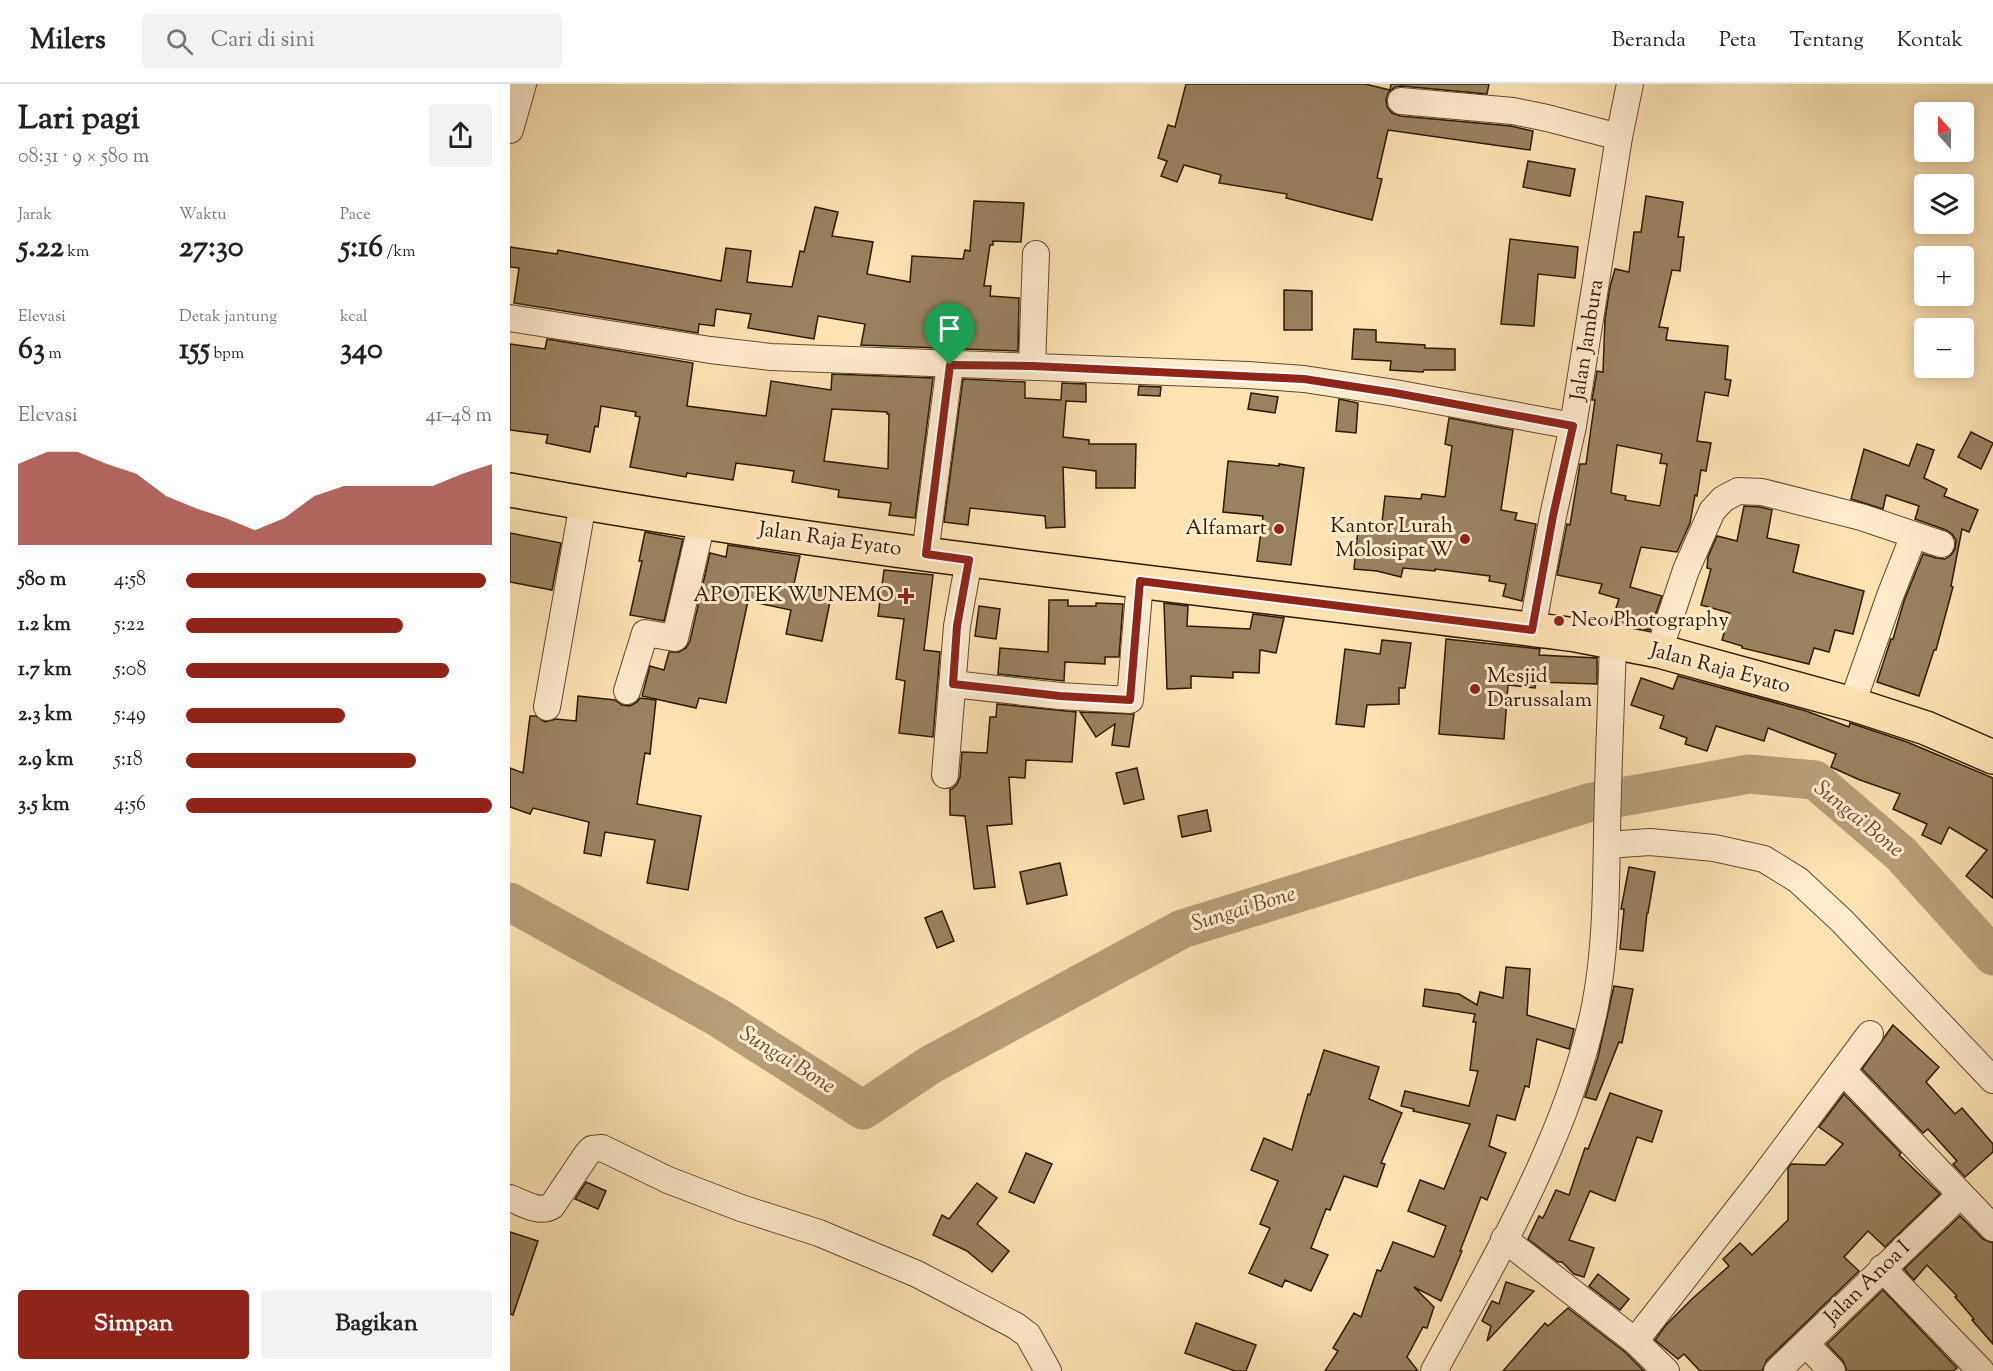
<!DOCTYPE html>
<html lang="id">
<head>
<meta charset="utf-8">
<style>
	body { margin:0; font-family:"Sorts Mill Goudy",serif; background:#f2f2f2; color:#222; height:100vh; display:flex; flex-direction:column; font-size:22px; white-space:nowrap }
	* { box-sizing:border-box; margin:0 }
	p { font-size:20px; color:#767676 }
	.icon { flex:none; width:33px; height:33px; fill:none; stroke:currentColor; stroke-width:2; stroke-linecap:round; stroke-linejoin:round }
	.map { position:relative; flex:1; overflow:hidden }
	.sheet { display:flex; flex-direction:column; background:#fff; width:510px }
	.sheet>* { flex:none }
	.needle { width:39px; rotate:339deg }
	.controls { position:absolute; left:1404px; top:18px; display:grid; gap:12px }
	.controls a { display:grid; place-items:center; width:60px; height:60px; border-radius:6px; background:#fff; box-shadow:0 3px 15px #0003; font-size:30px }
	.pin { position:absolute; display:grid; place-items:center; width:51px; height:51px; color:#fff; margin:-62px -26px; border-radius:50% 50% 50% 0; rotate:-45deg; box-shadow:0 0 6px #0007 }
	.pin .icon { rotate:45deg }
	.round { display:grid; place-items:center; flex:none; width:63px; height:63px; border-radius:6px; background:#f2f2f2 }
	.summary { display:flex; align-items:center; justify-content:space-between; height:102px; padding:0 18px }
	h1 { font-size:33px; font-weight:700; line-height:45px }
	.stats { display:grid; grid-template-columns:repeat(3,1fr); gap:9px; height:102px; padding:6px 18px }
	.stats div { display:grid; align-content:center }
	.stats b { font-size:30px; font-weight:700 }
	.stats small { font-size:16px; font-weight:400 }
	.stats p { font-size:16px }
	.chart { height:168px; padding:12px 18px }
	.chart p { display:flex; justify-content:space-between }
	.chart svg { width:100%; height:108px; margin-top:6px; fill:#8f2418; opacity:.7 }
	.primary-button { display:flex; gap:12px; margin-top:auto; padding:12px 18px }
	.primary-button a { flex:1; height:69px; border-radius:6px; background:#8f2418; color:#fff; font-size:24px; font-weight:700; line-height:69px; text-align:center }
	.primary-button a+a { background:#f2f2f2; color:#222 }
	ul { padding:0 18px; list-style:none; font-size:20px }
	li { display:grid; grid-template-columns:96px 72px 1fr; align-items:center; height:45px }
	li i { height:15px; border-radius:8px; background:#8f2418 }
	header { display:flex; align-items:center; gap:36px; box-sizing:border-box; height:84px; padding:0 30px; background:#fff; border-bottom:2px solid #e0e0e0 }
	header strong { font-size:28px }
	nav { display:flex; gap:33px; margin-inline-start:auto; font-size:21px }
	.search { width:420px; height:54px; background:#f2f2f2; display:flex; align-items:center; gap:15px; box-sizing:border-box; padding:0 21px; border-radius:6px; color:#767676; font-size:22px }
	main { display:flex; flex:1; min-height:0 }
	.map>svg:first-child { display:block }
	.lines { fill:none; stroke-linecap:round; stroke-linejoin:round }
	.river { stroke:#b69e76; stroke-width:39 }
	.building { fill:#99825e; stroke:#2c1a02; stroke-width:1.5; fill-rule:evenodd }
	.minor-casing { stroke:#604c2e; stroke-width:28 }
	.major-casing { stroke:#2c1a02; stroke-width:36 }
	.minor { stroke:#feeccd; stroke-width:26 }
	.major { stroke:#fde2b2; stroke-width:33 }
	.route-casing { stroke:#fff; stroke-width:12 }
	.route { stroke:#8f2418; stroke-width:8 }
	.poi-dot { fill:#8f2418; stroke:#feeccd; stroke-width:2 }
	.labels { text-anchor:middle; dominant-baseline:central; stroke-width:6; stroke-linejoin:round; paint-order:stroke }
	.street-label { font-size:21px; fill:#2c1a02; stroke:#feeccd }
	.poi-label { font-size:21px; fill:#2c1a02; stroke:#feeccd; text-anchor:end }
	.water-label { font-size:22px; font-style:italic; fill:#634f30; stroke:#feeccd }
</style>
</head>
<body>
<header>
<strong>Milers</strong>
<div class="search"><svg class="icon" aria-label="search" viewBox="0 0 24 24"><circle cx="10" cy="10" r="6"/><path d="M15 15l6 6"/></svg>Cari di sini</div>
<nav><a>Beranda</a><a>Peta</a><a>Tentang</a><a>Kontak</a></nav>
</header>
<main>
<section class="sheet">
<div class="summary"><div><h1>Lari pagi</h1><p>08:31 · 9 × 580 m</p></div><a class="round"><svg class="icon" aria-label="share" viewBox="0 0 24 24"><path d="M12 15V3M7 8l5-5 5 5M5 13v7h14v-7"/></svg></a></div>
<div class="stats">
<div><p>Jarak</p><b>5.22<small> km</small></b></div>
<div><p>Waktu</p><b>27:30</b></div>
<div><p>Pace</p><b>5:16<small> /km</small></b></div>
</div>
<div class="stats">
<div><p>Elevasi</p><b>63<small> m</small></b></div>
<div><p>Detak jantung</p><b>155<small> bpm</small></b></div>
<div><p>kcal</p><b>340</b></div>
</div>
<div class="chart"><p><span>Elevasi</span>41–48 m</p>
<svg viewBox="0 0 160 44" preserveAspectRatio="none"><path d="M0 44V11L10 6L20 6L30 11L40 15L50 24L60 29L70 33L80 38L90 33L100 24L110 20L120 20L130 20L140 20L150 15L160 11V44z"/></svg>
</div>
<ul>
<li><b>580 m</b>4:58<i style="width:98%"></i></li>
<li><b>1.2 km</b>5:22<i style="width:71%"></i></li>
<li><b>1.7 km</b>5:08<i style="width:86%"></i></li>
<li><b>2.3 km</b>5:49<i style="width:52%"></i></li>
<li><b>2.9 km</b>5:18<i style="width:75%"></i></li>
<li><b>3.5 km</b>4:56<i style="width:100%"></i></li>
</ul>
<div class="primary-button"><a>Simpan</a><a>Bagikan</a></div>
</section>
<div class="map">
<svg width="1483" height="1287" viewBox="0 0 1483 1287">
	<rect width="100%" height="100%" fill="#fde2b2"/>
	<filter id="stains"><feTurbulence type="fractalNoise" baseFrequency=".00333" numOctaves="4"/><feColorMatrix values="0 0 0 0 .2 0 0 0 0 .09 0 0 0 0 .02 0 0 0 .5 -.17"/></filter>
	<radialGradient id="worn" r=".72"><stop offset=".6" stop-color="#630" stop-opacity="0"/><stop offset="1" stop-color="#630" stop-opacity=".3"/></radialGradient>
	<g class="lines">
		<!-- river -->
		<polyline class="river" points="0,818 209,934 353,1026 420,981 672,845 1078,719 1239,690 1305,696 1391,770 1483,872"/>
	</g>
	<!-- building -->
	<g class="building">
		<polygon points="676,0 855,0 880,6 881,0 979,0 977,10 892,2 885,3 878,9 876,15 877,23 882,29 890,32 1001,42 1023,47 1020,66 878,46 867,94 872,95 862,136 776,114 777,110 709,99 711,91 674,81 667,98 651,92 657,77 648,74 658,41 665,43"/>
		<polygon points="1018,77 1065,85 1060,112 1013,103"/>
		<path d="M1136 112 1173 118 1168 153H1174L1170 187 1162 186 1149 243 1158 244 1156 256 1218 262 1215 295 1221 296 1218 312 1195 308 1187 357 1201 359 1196 387 1191 386 1187 412 1185 411 1180 439 1167 468 1131 463 1120 503 1152 512 1140 546 1101 539 1109 515 1089 509 1092 500 1047 491 1057 440 1060 441 1070 380H1076L1085 316H1082L1087 287 1093 288 1095 235 1100 203 1105 185 1119 188 1124 148H1131ZM1107 361 1152 370 1150 379 1157 380 1150 422 1115 416 1116 412 1101 409Z"/>
		<polygon points="464,117 514,119 511,158 483,157 483,161 480,161 474,202 481,202 480,212 509,214 508,267 351,261 355,240 308,232 304,255 238,244 241,230 206,225 204,242 189,240 188,249 4,219 9,184 0,183 0,163 47,170 48,166 211,197 216,164 241,167 237,198 282,203 290,167 294,168 305,123 328,128 322,152 363,158 357,190 400,198 402,172 453,175 455,166 460,167"/>
		<polygon points="1000,155 1068,163 1065,194 1028,190 1024,242 991,240"/>
		<polygon points="774,206 802,207 802,246 774,246"/>
		<polygon points="844,245 866,246 866,258 915,261 915,264 945,265 945,286 914,286 913,288 880,286 881,277 842,275"/>
		<path d="M37 255 183 279 177 322 256 332 261 297 321 306 322 290 423 294 405 434 379 431 381 419 328 413 329 406 282 398 284 387 226 379 223 396 177 389 176 393 120 383 130 333 125 332 126 328 91 322 88 343 85 342 80 368 36 359 38 351 0 346V260L35 265ZM322 325 377 328V330H379L378 385 314 377Z"/>
		<polygon points="453,295 515,298 515,314 551,316 552,299 576,300 576,318 556,317 553,353 579,356 579,360 626,360 625,404 586,404 586,387 553,383 555,443 536,444 535,432 460,424 458,441 434,438"/>
		<polygon points="629,302 651,303 650,312 628,311"/>
		<polygon points="741,309 768,313 765,329 738,325"/>
		<polygon points="829,315 848,319 846,349 826,347"/>
		<polygon points="939,334 1003,346 991,426 1007,429 1005,436 1026,440 1012,517 993,512 996,500 979,497 980,492 925,485 925,487 893,484 891,493 867,487 844,485 848,445 871,447 875,412 911,415 912,410 935,413 942,362 935,360"/>
		<polygon points="1461,348 1483,359 1471,385 1448,373"/>
		<polygon points="1407,360 1424,366 1414,394 1437,405 1434,412 1468,426 1459,448 1452,445 1441,502 1443,503 1426,566 1424,566 1409,612 1367,598 1381,555 1383,555 1394,517 1413,470 1426,474 1435,475 1441,471 1445,465 1446,456 1442,450 1436,446 1405,435 1409,422 1376,411 1373,425 1341,415 1354,365 1399,382"/>
		<polygon points="718,377 769,382 769,380 794,384 781,481 747,477 753,432 713,428"/>
		<polygon points="1234,422 1250,423 1262,426 1257,454 1289,461 1283,488 1354,507 1343,550 1325,546 1319,568 1304,564 1299,580 1232,564 1232,562 1212,556 1220,529 1191,521 1201,485 1197,484 1198,473 1207,452 1227,457"/>
		<polygon points="135,448 173,455 154,537 120,531 132,477 129,477"/>
		<polygon points="0,449 51,459 42,506 0,498"/>
		<polygon points="218,461 290,472 284,500 322,508 312,557 276,550 281,526 238,517 216,619 189,614 186,624 132,612 140,582 154,586 159,568 169,568 176,564 180,557 200,469 216,473"/>
		<polygon points="374,486 423,491 414,566 430,568 423,653 389,649 395,597 386,595 394,535 368,532"/>
		<polygon points="539,516 558,516 558,522 586,522 586,519 613,520 609,573 595,573 595,580 555,578 554,597 488,590 490,564 538,568"/>
		<polygon points="654,519 678,522 677,542 740,545 743,530 774,534 766,569 750,566 749,589 723,588 723,594 681,592 681,604 657,605"/>
		<polygon points="469,522 490,525 486,555 465,552"/>
		<polygon points="936,555 1030,565 1029,571 1087,574 1087,600 1026,598 1025,604 998,601 994,655 929,650"/>
		<polygon points="872,556 901,559 895,604 889,604 889,620 857,621 854,643 826,640 835,565 870,570"/>
		<polygon points="1168,592 1296,627 1339,643 1340,639 1397,658 1483,694 1483,814 1456,792 1477,766 1439,743 1431,760 1412,751 1417,740 1383,725 1390,710 1350,696 1321,683 1326,670 1258,644 1254,657 1206,642 1197,667 1175,660 1177,654 1150,644 1154,632 1121,621 1131,594 1163,605"/>
		<polygon points="68,612 105,616 112,621 120,622 127,618 130,614 146,616 140,670 135,669 127,720 191,732 178,806 137,799 145,756 95,748 91,772 74,769 79,738 23,724 20,730 0,723 0,684 13,689 20,632 26,632 35,638 46,635 66,637"/>
		<polygon points="487,620 566,628 562,678 516,676 515,694 499,693 502,740 477,742 485,803 464,805 455,732 440,731 440,705 442,705 447,700 450,693 452,668 477,669 480,633 486,633"/>
		<polygon points="570,628 624,630 619,663 602,661 605,640 586,653"/>
		<polygon points="627,684 634,715 614,720 606,689"/>
		<polygon points="697,726 701,747 672,753 668,732"/>
		<polygon points="550,779 557,811 517,820 510,788"/>
		<polygon points="1119,783 1145,788 1138,829 1137,829 1133,867 1110,865 1114,825 1111,825"/>
		<polygon points="432,827 444,857 427,864 415,834"/>
		<polygon points="996,883 1020,885 1017,931 1064,945 1059,965 1027,955 1019,1003 1015,1002 1005,1036 987,1031 979,1062 996,1069 977,1116 971,1113 950,1167 952,1167 931,1217 904,1203 924,1223 917,1244 913,1243 897,1273 908,1287 815,1287 828,1267 823,1264 844,1229 851,1233 867,1186 871,1187 883,1158 924,1173 936,1142 898,1127 910,1096 934,1105 960,1040 903,1027 904,1025 891,1022 895,1007 959,1022 968,987 960,986 966,938 963,938 965,930 913,922 915,905 949,910 967,921 970,908 993,914"/>
		<polygon points="1104,902 1123,905 1112,959 1109,958 1086,1016 1075,1013 1088,973"/>
		<polygon points="1383,941 1429,983 1416,998 1445,1030 1452,1024 1483,1060 1483,1068 1455,1093 1443,1080 1447,1077 1418,1045 1413,1049 1352,985"/>
		<polygon points="814,966 869,983 859,1015 892,1029 871,1079 875,1080 867,1103 834,1092 820,1126 816,1125 801,1164 818,1171 801,1207 775,1196 772,1203 739,1189 760,1144 750,1140 768,1097 741,1086 754,1054 782,1066 798,1010 800,1011"/>
		<polygon points="1100,1009 1152,1027 1142,1058 1127,1053 1105,1117 1080,1107 1059,1156 1084,1164 1074,1193 1064,1190 1052,1178 1048,1178 1018,1155 1029,1132 1033,1134 1046,1106 1059,1111 1075,1064 1078,1065"/>
		<polygon points="1334,1010 1391,1069 1389,1071 1430,1110 1375,1163 1358,1147 1334,1173 1349,1187 1257,1276 1252,1287 1190,1287 1174,1270 1168,1275 1145,1256 1156,1241 1182,1215 1219,1182 1213,1175 1230,1159 1242,1171 1278,1136 1278,1084 1281,1080 1315,1081 1333,1060 1309,1043"/>
		<polygon points="516,1069 542,1080 524,1119 499,1108"/>
		<polygon points="76,1098 96,1107 88,1125 65,1115"/>
		<polygon points="467,1099 487,1114 467,1140 499,1167 482,1188 457,1167 423,1151 432,1131 439,1135"/>
		<polygon points="1450,1132 1473,1155 1483,1159 1483,1260 1462,1236 1464,1235 1445,1213 1447,1212 1417,1181 1404,1196 1394,1185"/>
		<polygon points="0,1148 28,1157 3,1231 0,1230"/>
		<polygon points="1088,1190 1119,1215 1110,1226 1079,1202"/>
		<polygon points="996,1198 1024,1207 977,1257 981,1242 972,1237 982,1217 989,1220"/>
		<polygon points="1373,1206 1447,1284 1443,1287 1337,1287 1333,1277 1317,1260"/>
		<polygon points="1058,1224 1115,1268 1134,1287 993,1287 1035,1239 1038,1242"/>
		<polygon points="686,1239 746,1261 736,1287 725,1287 675,1269"/>
	</g>
	<g class="lines">
		<!-- minor casing -->
		<g class="minor-casing">
			<g id="minor">
				<polyline points="891,17 1003,27 1037,34 1109,53"/>
				<polyline points="0,46 13,0"/>
				<polyline points="0,234 200,266 261,273 738,291 794,295 885,309 1063,342"/>
				<polyline points="522,282 526,170"/>
				<polyline points="415,470 440,281"/>
				<polyline points="1022,546 1043,432 1063,342 1109,53 1120,0"/>
				<polyline points="1149,567 1176,486 1202,427 1213,415 1228,407 1252,408 1351,433 1431,460"/>
				<polyline points="443,600 550,612 620,616 630,497"/>
				<polyline points="117,607 135,549 165,554 192,438"/>
				<polyline points="1342,620 1380,512 1404,451"/>
				<polyline points="37,623 73,419"/>
				<polyline points="435,691 447,542 459,476"/>
				<polyline points="1097,761 1140,758 1204,764 1254,775 1288,796 1332,837 1483,996"/>
				<polyline points="1333,987 1483,1144"/>
				<path d="M0 1114C13 1119 29 1130 42 1122L77 1070 82 1065 92 1064 158 1096 231 1124 309 1149 407 1190 506 1242 518 1251 538 1287"/>
				<polyline points="994,1155 1125,1257 1156,1287"/>
				<polyline points="1372,1184 1471,1287"/>
				<polyline points="1125,1257 1251,1096 1360,950"/>
				<polyline points="1296,1260 1322,1287"/>
				<path d="M924 1287C986 1173 1059 1050 1085 922 1096 866 1096 807 1097 750 1098 686 1101 623 1103 559"/>
				<polyline points="1267,1287 1450,1111"/>
			</g>
		</g>
		<!-- major casing -->
		<g class="major-casing">
			<path id="major" d="M0 406C353 470 711 505 1066 551L1149 567 1342 620 1416 644 1483 673"/>
		</g>
		<!-- minor -->
		<use href="#minor" class="minor"/>
		<!-- major -->
		<use href="#major" class="major"/>
	</g>
	<g class="lines">
		<!-- route casing -->
		<g class="route-casing">
			<polygon id="route" points="440,281 522,282 794,295 885,309 1063,342 1043,432 1022,546 630,497 620,616 550,612 443,600 447,542 459,476 416,470"/>
		</g>
		<!-- route -->
		<use href="#route" class="route"/>
	</g>
	<!-- markers -->
	<g class="poi-dot">
		<circle cx="769" cy="445" r="6"/>
		<circle cx="955" cy="455" r="6"/>
		<path d="M393 503h6v6h6v6h-6v6h-6v-6h-6v-6h6z"/>
		<circle cx="1049" cy="537" r="6"/>
		<circle cx="965" cy="605" r="6"/>
	</g>
	<g class="labels">
		<!-- street labels -->
		<g class="street-label">
			<text transform="translate(1078 256) rotate(-81)">Jalan Jambura</text>
			<text transform="translate(320 456) rotate(8)">Jalan Raja Eyato</text>
			<text transform="translate(1210 585) rotate(15)">Jalan Raja Eyato</text>
			<text transform="translate(1358 1199) rotate(-44)">Jalan Anoa I</text>
		</g>
		<!-- poi labels -->
		<g class="poi-label">
			<text x="943" y="443">Kantor Lurah<tspan x="943" dy="24">Molosipat W</tspan></text>
			<text x="757" y="445">Alfamart</text>
			<text x="384" y="512">APOTEK WUNEMO</text>
			<text x="1061" y="537" text-anchor="start">Neo Photography</text>
			<text x="977" y="593" text-anchor="start">Mesjid<tspan x="977" dy="24">Darussalam</tspan></text>
		</g>
		<!-- water labels -->
		<g class="water-label">
			<text transform="translate(1348 736) rotate(39)">Sungai Bone</text>
			<text transform="translate(734 826) rotate(-17)">Sungai Bone</text>
			<text transform="translate(277 977) rotate(32)">Sungai Bone</text>
		</g>
	</g>
	<rect width="100%" height="100%" filter="url(#stains)"/>
	<rect width="100%" height="100%" fill="url(#worn)"/>
</svg>
<div class="controls">
<a><svg class="needle" viewBox="-14 -14 28 28"><path d="M0-13l5 13h-10z" fill="#e53935"/><path d="M0 13l5-13h-10z" fill="#767676"/></svg></a>
<a><svg class="icon" aria-label="layers" viewBox="0 0 24 24"><path d="M12 4l9 5-9 5-9-5zM3 14l9 5 9-5"/></svg></a>
<a>+</a>
<a>−</a>
</div>
<div class="pin" style="left:440px;top:281px;background:#1e9e55"><svg class="icon" aria-label="arrive" viewBox="0 0 24 24"><path d="M6 21V4h12l-3 4 3 4H6"/></svg></div>
</div>
</main>
</body>
</html>
